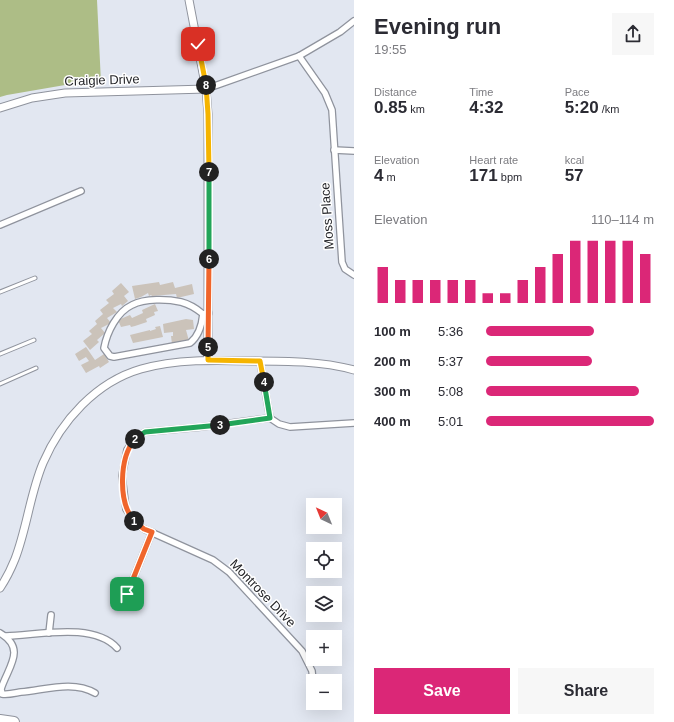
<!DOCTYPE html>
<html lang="en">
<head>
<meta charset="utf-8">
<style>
	body { margin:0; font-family:Arial,sans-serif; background:#f7f7f7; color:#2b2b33; height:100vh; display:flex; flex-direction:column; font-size:15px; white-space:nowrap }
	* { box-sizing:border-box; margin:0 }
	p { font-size:13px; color:#7c7c81 }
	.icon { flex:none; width:22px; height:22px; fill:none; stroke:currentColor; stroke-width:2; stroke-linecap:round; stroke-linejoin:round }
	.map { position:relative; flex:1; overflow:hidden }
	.side { display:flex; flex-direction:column; background:#fff; width:320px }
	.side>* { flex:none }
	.needle { width:26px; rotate:317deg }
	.buttons { position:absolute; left:306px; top:498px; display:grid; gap:8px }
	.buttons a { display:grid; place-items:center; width:36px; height:36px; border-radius:0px; background:#fff; box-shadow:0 4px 16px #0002; font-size:20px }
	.pin { position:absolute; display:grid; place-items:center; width:34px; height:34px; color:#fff; margin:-17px; border-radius:8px; box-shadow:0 2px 6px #0006 }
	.km { position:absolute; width:20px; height:20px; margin:-10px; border-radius:50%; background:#222; color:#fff; font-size:11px; line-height:20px; text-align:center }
	.round { display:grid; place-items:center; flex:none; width:42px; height:42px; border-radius:0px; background:#f7f7f7 }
	.head { display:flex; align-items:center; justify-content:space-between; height:68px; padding:0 20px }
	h1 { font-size:22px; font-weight:700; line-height:30px }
	.figures { display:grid; grid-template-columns:repeat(3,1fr); gap:6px; height:68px; padding:4px 20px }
	.figures div { display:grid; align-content:center }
	.figures b { font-size:17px; font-weight:700 }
	.figures small { font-size:11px; font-weight:400 }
	.figures p { font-size:11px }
	.chart { height:112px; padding:8px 20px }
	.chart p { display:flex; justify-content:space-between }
	.chart svg { width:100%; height:72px; margin-top:4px; stroke:#db2777; stroke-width:6 }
	.cta { display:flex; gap:8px; margin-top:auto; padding:8px 20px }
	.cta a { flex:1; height:46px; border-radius:0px; background:#db2777; color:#fff; font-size:16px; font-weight:700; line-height:46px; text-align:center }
	.cta a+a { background:#f7f7f7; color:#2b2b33 }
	ul { padding:0 20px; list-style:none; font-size:13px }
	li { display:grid; grid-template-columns:64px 48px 1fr; align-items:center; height:30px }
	li i { height:10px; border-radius:5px; background:#db2777 }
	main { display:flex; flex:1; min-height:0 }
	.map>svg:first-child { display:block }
	.forest { fill:#adbd86 }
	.building { fill:#cbc3ba }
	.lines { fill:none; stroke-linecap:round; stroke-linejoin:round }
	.service-casing { stroke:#8f939d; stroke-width:5 }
	.minor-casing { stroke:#8f939d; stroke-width:8 }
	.tertiary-casing { stroke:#8f939d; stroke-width:9 }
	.motorway-casing { stroke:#8f939d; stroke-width:12 }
	.service { stroke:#fff; stroke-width:3 }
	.minor { stroke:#fff; stroke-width:5.5 }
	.tertiary { stroke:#fff; stroke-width:7 }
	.motorway { stroke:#fff; stroke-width:10 }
	.split-1-casing { stroke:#fff; stroke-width:8 }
	.split-2-casing { stroke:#fff; stroke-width:8 }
	.split-3-casing { stroke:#fff; stroke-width:8 }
	.split-4-casing { stroke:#fff; stroke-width:8 }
	.split-5-casing { stroke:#fff; stroke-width:8 }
	.split-6-casing { stroke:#fff; stroke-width:8 }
	.split-7-casing { stroke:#fff; stroke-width:8 }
	.split-8-casing { stroke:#fff; stroke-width:8 }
	.split-9-casing { stroke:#fff; stroke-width:8 }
	.split-1 { stroke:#f0652b; stroke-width:5 }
	.split-2 { stroke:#f0652b; stroke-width:5 }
	.split-3 { stroke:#22a559; stroke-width:5 }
	.split-4 { stroke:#22a559; stroke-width:5 }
	.split-5 { stroke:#f5b400; stroke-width:5 }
	.split-6 { stroke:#f0652b; stroke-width:5 }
	.split-7 { stroke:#22a559; stroke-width:5 }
	.split-8 { stroke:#f5b400; stroke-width:5 }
	.split-9 { stroke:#f5b400; stroke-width:5 }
	.labels { text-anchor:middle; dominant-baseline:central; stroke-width:3; stroke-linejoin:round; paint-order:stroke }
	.street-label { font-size:13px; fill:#242529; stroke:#fff }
</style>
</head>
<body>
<main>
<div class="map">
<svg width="354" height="722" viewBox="0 0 354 722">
	<rect width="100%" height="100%" fill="#e2e7f1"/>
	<!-- forest -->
	<polygon class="forest" points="0,0 97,0 101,83 65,85 7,95 0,97"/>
	<!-- building -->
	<g class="building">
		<polygon points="159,282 160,285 173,282 175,288 192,284 194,294 177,298 176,294 152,296 151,295 149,296 148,293 141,297 135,299 132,286"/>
		<polygon points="121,283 129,292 124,296 128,301 122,306 121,304 113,308 117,312 107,318 111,323 101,328 105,333 97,340 99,342 90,350 83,341 92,334 89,331 97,324 95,321 103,314 100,310 109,303 106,300 114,294 112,291"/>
		<polygon points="155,304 158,311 154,312 155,315 146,319 147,322 135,326 131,327 130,325 121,327 118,320 130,315 132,318 143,313 142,310"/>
		<polygon points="186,319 193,320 194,329 186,330 189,341 172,344 171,336 173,336 173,332 164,333 163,324"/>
		<polygon points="160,326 163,337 133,343 130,335 150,330 150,331 156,329 155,327"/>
		<polygon points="86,347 95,360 104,354 109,362 100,368 99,366 86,373 81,365 89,361 86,357 79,361 75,354"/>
	</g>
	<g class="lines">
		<!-- service casing -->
		<g class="service-casing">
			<g id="service">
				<polyline points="0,292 35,278"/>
				<polyline points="0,354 34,340"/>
				<polyline points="0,384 36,368"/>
			</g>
		</g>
		<!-- minor casing -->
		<g class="minor-casing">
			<g id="minor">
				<polyline points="299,56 325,93 332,110 342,262 345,269 354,275"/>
				<polyline points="206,89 299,56 340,32 354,21"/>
				<polyline points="334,150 354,151"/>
				<polyline points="0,225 81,191"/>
				<path d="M203 314C202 324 199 336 190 343L114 357 110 356 104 348C107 332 117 312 132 305 145 298 168 299 181 302 189 304 197 309 203 314L209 313"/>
				<polyline points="260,361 270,418 279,424 290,427 354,423"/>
				<polyline points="270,418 201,427 145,432 136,438 127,450 122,476 126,509 134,521 144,529 213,560 229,572 302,651 312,671 313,681"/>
				<polyline points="127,594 152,532"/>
				<path d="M0 633C27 649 8 667 1 689L2 694C8 695 15 693 21 692 45 690 73 680 95 693"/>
				<polyline points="49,633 51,615"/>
				<path d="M6 636C39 635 93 622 117 648"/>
				<polyline points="312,703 313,689"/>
			</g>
		</g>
		<!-- tertiary casing -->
		<g class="tertiary-casing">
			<g id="tertiary">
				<polyline points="189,0 206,89 208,114 208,360"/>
				<polyline points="0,108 32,98 65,93 206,89"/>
				<path d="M0 588C6 579 11 569 15 559 27 528 30 494 43 463 61 421 96 382 141 369 176 359 215 360 252 361 286 361 321 361 354 370"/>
			</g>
		</g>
		<!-- motorway casing -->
		<g class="motorway-casing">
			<polyline id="motorway" points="0,720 14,722"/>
		</g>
		<!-- service -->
		<use href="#service" class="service"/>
		<!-- minor -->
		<use href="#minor" class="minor"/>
		<!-- tertiary -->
		<use href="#tertiary" class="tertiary"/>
		<!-- motorway -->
		<use href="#motorway" class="motorway"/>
	</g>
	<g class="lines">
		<!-- split-1 casing -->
		<g class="split-1-casing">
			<polyline id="split-1" points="127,594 152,532 144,529 134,521"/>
		</g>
		<!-- split-2 casing -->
		<g class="split-2-casing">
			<path id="split-2" d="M134 521C118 502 119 458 135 439"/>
		</g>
		<!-- split-3 casing -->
		<g class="split-3-casing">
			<polyline id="split-3" points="135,439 145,432 220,425"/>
		</g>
		<!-- split-4 casing -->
		<g class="split-4-casing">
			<polyline id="split-4" points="220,425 270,418 264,382"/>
		</g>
		<!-- split-5 casing -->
		<g class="split-5-casing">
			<polyline id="split-5" points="208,347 208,360 260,361 264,382"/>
		</g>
		<!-- split-6 casing -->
		<g class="split-6-casing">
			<polyline id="split-6" points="208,347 209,259"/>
		</g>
		<!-- split-7 casing -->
		<g class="split-7-casing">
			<polyline id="split-7" points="209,172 209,259"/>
		</g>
		<!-- split-8 casing -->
		<g class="split-8-casing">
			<polyline id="split-8" points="206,85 208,114 209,172"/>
		</g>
		<!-- split-9 casing -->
		<g class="split-9-casing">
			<polyline id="split-9" points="198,44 206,85"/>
		</g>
		<!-- split-1 -->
		<use href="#split-1" class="split-1"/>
		<!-- split-2 -->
		<use href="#split-2" class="split-2"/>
		<!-- split-3 -->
		<use href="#split-3" class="split-3"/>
		<!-- split-4 -->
		<use href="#split-4" class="split-4"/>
		<!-- split-5 -->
		<use href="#split-5" class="split-5"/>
		<!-- split-6 -->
		<use href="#split-6" class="split-6"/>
		<!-- split-7 -->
		<use href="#split-7" class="split-7"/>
		<!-- split-8 -->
		<use href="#split-8" class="split-8"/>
		<!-- split-9 -->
		<use href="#split-9" class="split-9"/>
	</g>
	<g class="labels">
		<!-- street labels -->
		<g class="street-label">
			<text transform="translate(102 80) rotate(-2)">Craigie Drive</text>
			<text transform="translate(327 216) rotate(-94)">Moss Place</text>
			<text transform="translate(263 593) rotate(46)">Montrose Drive</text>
		</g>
	</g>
</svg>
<div class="buttons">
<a><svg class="needle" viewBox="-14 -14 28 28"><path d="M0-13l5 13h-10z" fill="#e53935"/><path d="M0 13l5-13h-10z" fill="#7c7c81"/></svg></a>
<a><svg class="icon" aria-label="locate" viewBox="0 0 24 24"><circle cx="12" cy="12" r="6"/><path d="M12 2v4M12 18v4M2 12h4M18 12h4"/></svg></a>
<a><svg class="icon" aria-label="layers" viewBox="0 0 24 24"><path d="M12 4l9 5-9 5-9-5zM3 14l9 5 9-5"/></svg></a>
<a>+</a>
<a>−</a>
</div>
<div class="pin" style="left:127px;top:594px;background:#1e9e55"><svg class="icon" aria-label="arrive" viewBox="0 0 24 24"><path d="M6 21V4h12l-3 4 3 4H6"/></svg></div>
<div class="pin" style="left:198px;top:44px;background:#d93025"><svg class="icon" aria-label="check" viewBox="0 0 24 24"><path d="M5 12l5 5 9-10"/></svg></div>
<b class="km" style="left:134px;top:521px">1</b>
<b class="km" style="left:135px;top:439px">2</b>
<b class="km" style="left:220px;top:425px">3</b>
<b class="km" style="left:264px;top:382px">4</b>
<b class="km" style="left:208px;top:347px">5</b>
<b class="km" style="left:209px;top:259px">6</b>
<b class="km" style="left:209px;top:172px">7</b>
<b class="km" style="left:206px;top:85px">8</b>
</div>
<section class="side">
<div class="head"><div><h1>Evening run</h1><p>19:55</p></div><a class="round"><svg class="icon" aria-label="share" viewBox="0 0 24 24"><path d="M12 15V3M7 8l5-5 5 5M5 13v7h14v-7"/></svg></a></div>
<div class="figures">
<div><p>Distance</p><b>0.85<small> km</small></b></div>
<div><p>Time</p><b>4:32</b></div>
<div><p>Pace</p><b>5:20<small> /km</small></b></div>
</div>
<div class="figures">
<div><p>Elevation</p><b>4<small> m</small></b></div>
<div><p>Heart rate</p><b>171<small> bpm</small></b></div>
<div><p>kcal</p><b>57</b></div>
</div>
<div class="chart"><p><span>Elevation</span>110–114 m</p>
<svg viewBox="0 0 160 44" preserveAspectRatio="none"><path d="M5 44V22M15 44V30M25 44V30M35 44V30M45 44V30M55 44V30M65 44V38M75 44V38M85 44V30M95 44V22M105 44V14M115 44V6M125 44V6M135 44V6M145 44V6M155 44V14"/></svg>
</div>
<ul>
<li><b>100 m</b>5:36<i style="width:64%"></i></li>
<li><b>200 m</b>5:37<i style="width:63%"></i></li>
<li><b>300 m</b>5:08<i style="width:91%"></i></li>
<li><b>400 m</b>5:01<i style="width:100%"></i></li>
</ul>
<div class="cta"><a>Save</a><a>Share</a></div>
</section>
</main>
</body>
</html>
